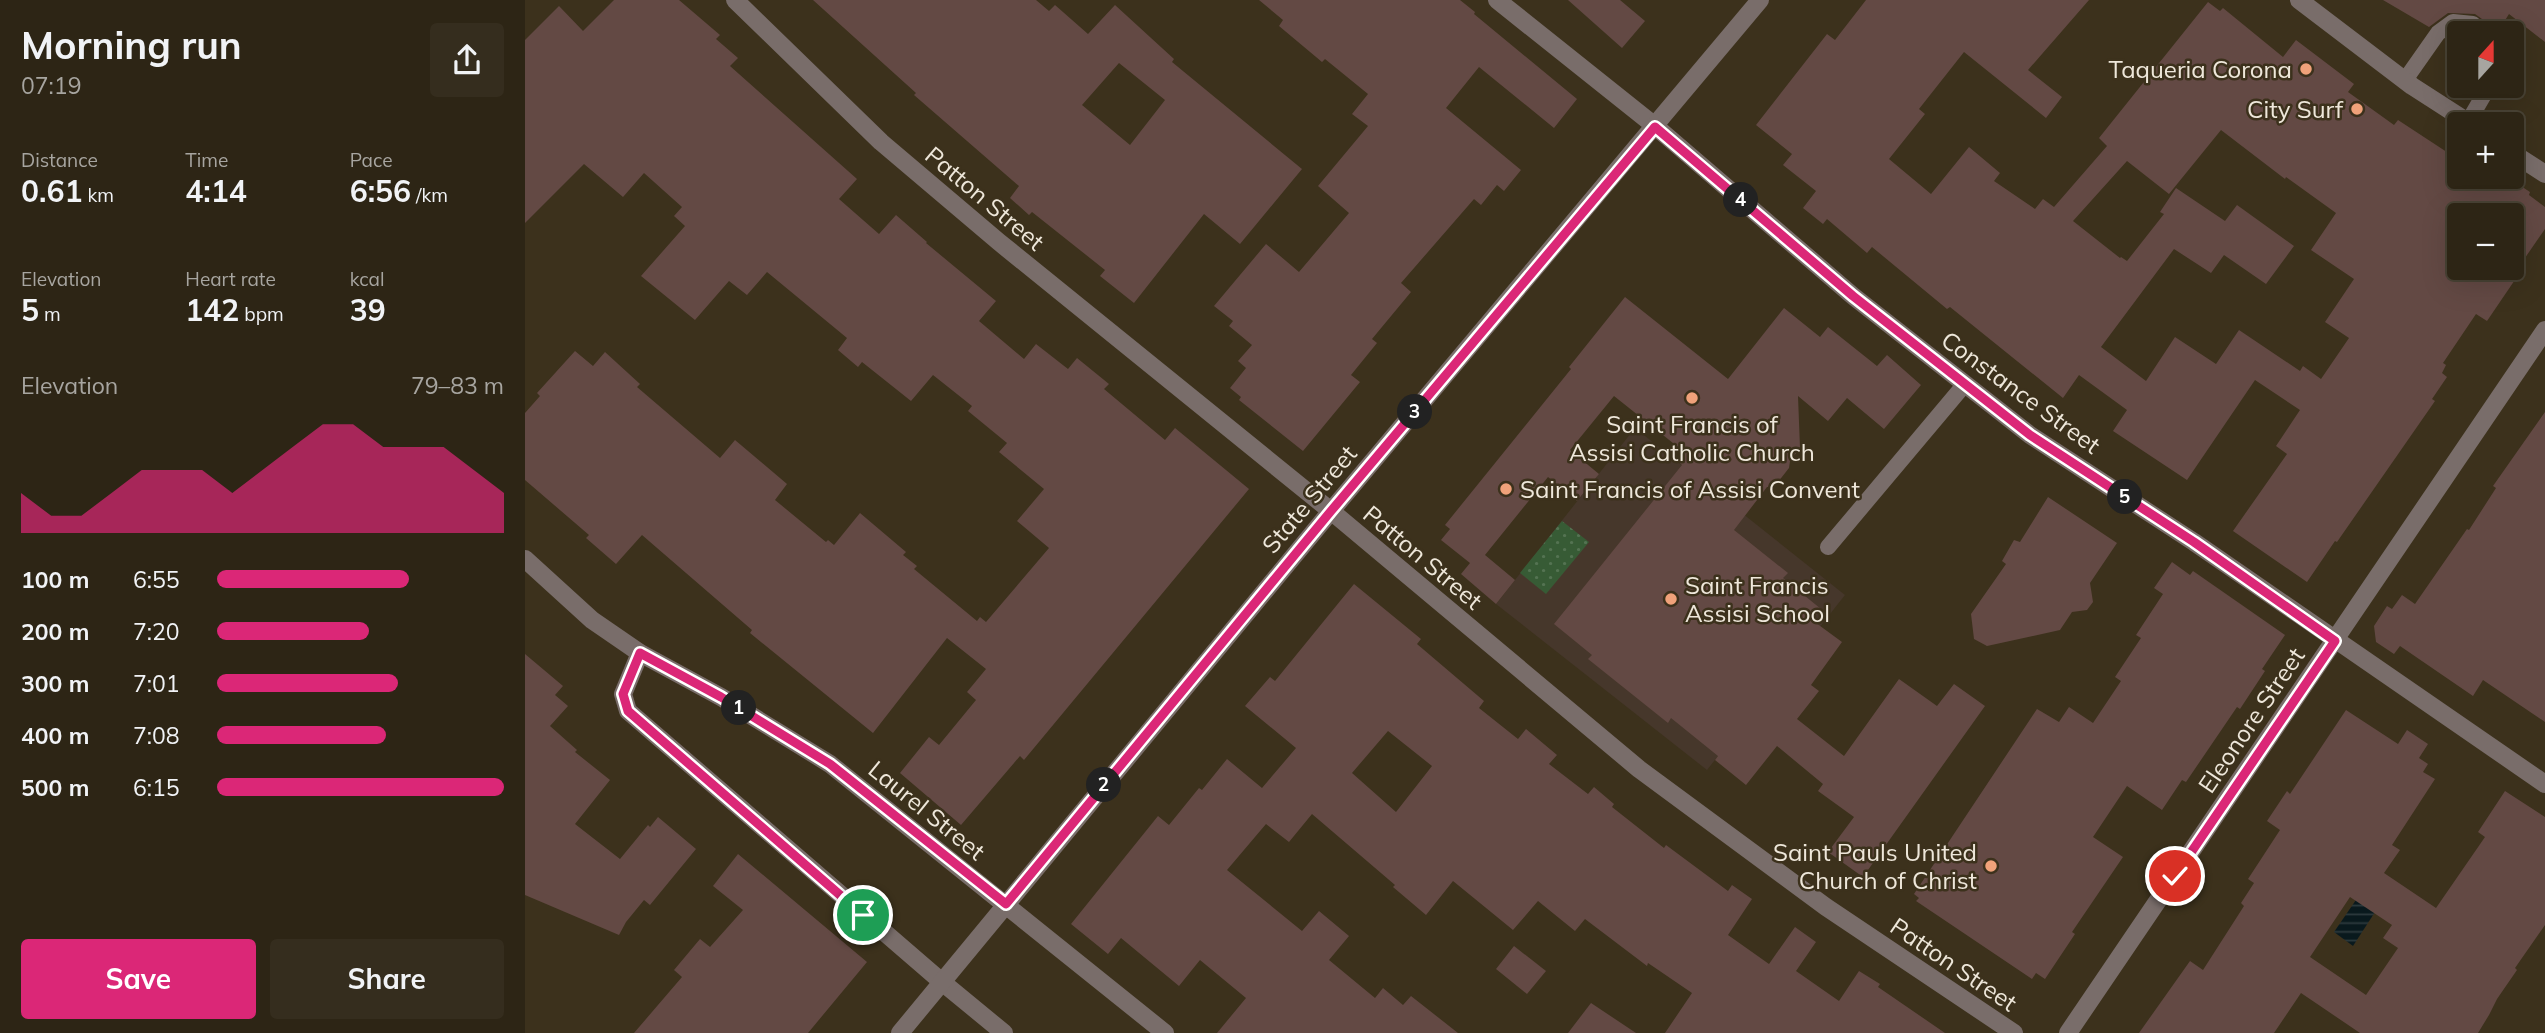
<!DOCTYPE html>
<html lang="en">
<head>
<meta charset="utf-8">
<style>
	body { margin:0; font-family:Mulish,sans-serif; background:#352d1e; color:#f1f3f6; height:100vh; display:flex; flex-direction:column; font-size:26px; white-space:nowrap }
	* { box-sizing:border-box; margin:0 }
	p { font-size:23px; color:#a7a5a0 }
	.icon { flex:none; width:38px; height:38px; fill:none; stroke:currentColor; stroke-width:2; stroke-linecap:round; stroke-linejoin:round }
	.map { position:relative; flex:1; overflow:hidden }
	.side { display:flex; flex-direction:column; background:#2d2515; width:525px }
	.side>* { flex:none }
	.needle { width:46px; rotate:21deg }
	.buttons { position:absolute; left:1922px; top:21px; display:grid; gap:14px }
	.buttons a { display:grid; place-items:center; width:77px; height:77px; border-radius:7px; background:#2d2515; box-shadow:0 7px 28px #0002,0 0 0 2px #484234; font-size:35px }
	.pin { position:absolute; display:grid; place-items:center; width:60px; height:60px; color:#fff; margin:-30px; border:4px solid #fff; border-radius:50%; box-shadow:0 2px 7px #0007 }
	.km { position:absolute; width:35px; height:35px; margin:-18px; border-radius:50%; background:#222; color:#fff; font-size:19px; line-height:35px; text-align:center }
	.round { display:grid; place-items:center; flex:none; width:74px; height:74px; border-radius:7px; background:#352d1e }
	.overview { display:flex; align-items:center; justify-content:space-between; height:119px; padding:0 21px }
	h1 { font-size:38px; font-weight:700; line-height:52px }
	.figures { display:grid; grid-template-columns:repeat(3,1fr); gap:10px; height:119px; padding:7px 21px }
	.figures div { display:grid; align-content:center }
	.figures b { font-size:30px; font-weight:700 }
	.figures small { font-size:19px; font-weight:400 }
	.figures p { font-size:19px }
	.chart { height:196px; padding:14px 21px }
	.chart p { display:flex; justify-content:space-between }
	.chart svg { width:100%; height:126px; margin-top:7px; fill:#db2777; opacity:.7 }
	.button { display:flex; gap:14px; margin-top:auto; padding:14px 21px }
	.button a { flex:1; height:80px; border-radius:7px; background:#db2777; color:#fff; font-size:28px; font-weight:700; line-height:80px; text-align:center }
	.button a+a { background:#352d1e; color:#f1f3f6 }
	ul { padding:0 21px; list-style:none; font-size:23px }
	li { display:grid; grid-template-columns:112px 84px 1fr; align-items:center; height:52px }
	li i { height:18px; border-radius:9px; background:#db2777 }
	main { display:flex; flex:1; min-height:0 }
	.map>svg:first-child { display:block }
	.education { fill:#46372b }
	.grass { fill:url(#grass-dots) }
	.water { fill:url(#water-rules) }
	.building { fill:#634944; fill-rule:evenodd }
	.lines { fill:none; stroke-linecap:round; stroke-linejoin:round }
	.service { stroke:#796d6a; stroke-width:16 }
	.minor { stroke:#796d6a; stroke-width:18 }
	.tertiary { stroke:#796d6a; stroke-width:18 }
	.route-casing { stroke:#fff; stroke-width:14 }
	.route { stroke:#db2777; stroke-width:9 }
	.poi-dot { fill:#f0a27a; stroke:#3c311c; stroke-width:2.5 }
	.labels { text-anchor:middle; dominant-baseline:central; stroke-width:5; stroke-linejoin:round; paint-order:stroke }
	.poi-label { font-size:24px; fill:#eee7da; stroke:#3c311c; text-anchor:end }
	.street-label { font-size:24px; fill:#eee7da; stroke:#3c311c }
</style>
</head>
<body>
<main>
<section class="side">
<div class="overview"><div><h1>Morning run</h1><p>07:19</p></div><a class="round"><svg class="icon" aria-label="share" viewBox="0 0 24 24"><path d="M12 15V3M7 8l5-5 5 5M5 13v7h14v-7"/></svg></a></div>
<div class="figures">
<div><p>Distance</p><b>0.61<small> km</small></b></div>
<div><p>Time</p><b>4:14</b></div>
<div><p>Pace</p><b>6:56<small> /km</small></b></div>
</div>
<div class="figures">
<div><p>Elevation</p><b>5<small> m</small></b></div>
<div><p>Heart rate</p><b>142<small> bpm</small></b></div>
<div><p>kcal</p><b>39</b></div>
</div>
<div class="chart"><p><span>Elevation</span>79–83 m</p>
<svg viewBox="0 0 160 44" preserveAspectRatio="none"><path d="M0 44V30L10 38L20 38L30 30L40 22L50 22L60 22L70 30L80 22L90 14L100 6L110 6L120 14L130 14L140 14L150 22L160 30V44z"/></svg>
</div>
<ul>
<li><b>100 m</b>6:55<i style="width:67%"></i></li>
<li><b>200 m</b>7:20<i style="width:53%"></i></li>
<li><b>300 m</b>7:01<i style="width:63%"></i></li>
<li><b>400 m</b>7:08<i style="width:59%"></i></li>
<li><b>500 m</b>6:15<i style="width:100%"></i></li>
</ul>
<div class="button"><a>Save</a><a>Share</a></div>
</section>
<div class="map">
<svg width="2020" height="1033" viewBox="0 0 2020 1033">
	<defs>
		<pattern id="grass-dots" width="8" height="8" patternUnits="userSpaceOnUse" patternTransform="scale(1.75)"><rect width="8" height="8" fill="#375b35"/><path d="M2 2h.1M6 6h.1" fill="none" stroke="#547352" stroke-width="1.8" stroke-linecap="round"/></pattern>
		<pattern id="water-rules" width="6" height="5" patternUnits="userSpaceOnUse" patternTransform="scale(1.75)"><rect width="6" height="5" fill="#09191d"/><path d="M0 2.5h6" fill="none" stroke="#2d3a3d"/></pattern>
	</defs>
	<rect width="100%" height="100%" fill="#3c311c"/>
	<!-- education -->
	<polygon class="education" points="1110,428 1320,595 1182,770 971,604"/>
	<!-- grass -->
	<polygon class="grass" points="1037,521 1064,542 1021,594 995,573"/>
	<!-- water -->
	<polygon class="water" points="1833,897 1852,909 1828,946 1809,932"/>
	<!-- building -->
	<g class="building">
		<polygon points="89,0 154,0 195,35 191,39 213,58 205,66 332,179 314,199 354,234 371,215 402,242 401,243 471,301 454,321 499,359 511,344 543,369 552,358 584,384 579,389 640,440 650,428 724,489 499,760 495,756 436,825 375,773 404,737 414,745 451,700 442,692 461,669 422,638 348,733 225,633 227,630 117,535 91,564 61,538 64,535 0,480 0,413 15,396 12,393 50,351 68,366 80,352 115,384 112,387 195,458 210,440 262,484 250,500 301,542 303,540 309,545 335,513 381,552 378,555 392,566 389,569 452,621 455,617 461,622 524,548 492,521 519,489 474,452 482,443 443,411 447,406 408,375 386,401 337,362 333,367 313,350 322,338 242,272 222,295 204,281 170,320 116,276 160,226 149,216 157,207 119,173 98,197 59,164 0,223 0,40 34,6 58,31"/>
		<path d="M288 0H511L524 11 530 5 563 34 590 5 649 59 647 62 777 169 715 244 679 214 609 303 575 276 580 270 507 212 504 215 485 198 494 186 389 95 391 93ZM594 63 640 100 605 145 557 105Z"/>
		<polygon points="734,0 935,0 950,12 949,14 1052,99 1029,128 954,67 921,108 996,170 979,191 972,185 956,205 949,199 876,283 886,292 847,339 852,343 826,375 835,382 778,451 714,400 716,397 705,388 721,368 713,361 727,345 704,326 708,321 689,306 741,244 774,272 824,213 793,186 843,126 827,114 843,94 800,59 797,62 754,26 758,20"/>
		<polygon points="1043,0 1095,0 1120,21 1097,48"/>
		<path d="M1341 0H1564L1503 70 1537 97 1521 118 1439 52 1394 109 1400 114 1364 159 1406 194 1444 147 1475 173 1469 181 1510 209 1518 199 1529 207 1582 146 1574 138 1683 2 1695 11 1698 8 1758 57 1771 40 1829 84 1823 92 1869 125 1873 120 1934 160V177H1982L2005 192 2004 195 2020 207V229L1993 268H1998L1962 321 1951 314 1918 363 1921 365 1917 373 1922 377 1907 399 1910 401 1812 542 1810 541 1782 582 1708 531 1762 454 1751 446 1775 410 1730 380 1662 480 1588 431 1602 410 1554 375 1538 398 1425 307 1422 309 1347 247 1342 253 1302 219 1298 224 1278 208 1291 191 1258 165 1267 154 1231 125 1302 34 1310 40ZM1696 130 1760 179 1761 177 1811 213 1786 250 1829 279 1800 322 1824 338 1796 379 1778 366 1775 371 1714 330 1691 364 1650 337 1621 381 1576 347 1649 249 1686 273 1699 255 1741 284 1769 246 1712 205 1700 221 1651 188 1635 212 1639 214 1602 261 1596 257 1595 258 1548 221 1602 161 1644 194ZM1934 215H1986V268H1934Z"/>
		<polygon points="1858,0 2020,0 2020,42 1984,14 1972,33 1953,33 1958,24 1957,19 1950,14 1923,13 1904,27"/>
		<polygon points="1100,297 1203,379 1259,308 1295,337 1303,327 1352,366 1362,355 1396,385 1359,429 1322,398 1303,421 1273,396 1275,448 1265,461 1264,468 1249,487 1242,487 1209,530 1263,573 1258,578 1296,609 1287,620 1317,642 1286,685 1294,691 1272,719 1319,756 1374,679 1412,706 1429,684 1460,706 1338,877 1303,852 1329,817 1293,791 1298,784 1252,746 1221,785 1190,760 1193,756 1146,718 1143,723 1063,659 1067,655 1029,624 1157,465 1151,460 1158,451 1089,396 1045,450 1074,474 1052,501 1023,477 960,555 990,580 971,604 936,574 945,563 916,540 925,529 920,525 1046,369 1044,367"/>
		<polygon points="2020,412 2020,722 1958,680 1948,696 1875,646 1869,654 1851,642 1849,626 1862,606 1867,609 1877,595 1890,604 1942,529 1944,530 1971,488 1968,486"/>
		<polygon points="1523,497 1592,543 1565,583 1568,602 1562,610 1547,612 1535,630 1462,646 1449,639 1446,614 1481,564 1477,561 1489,540 1495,542"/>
		<polygon points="1647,562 1665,575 1668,571 1760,635 1737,669 1740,671 1715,709 1712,707 1661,782 1657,780 1637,810 1602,786 1568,837 1598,857 1547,932 1550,934 1520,979 1511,973 1507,979 1391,901 1394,898 1389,894 1512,709 1534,722 1544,707 1568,723 1596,681 1590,677 1616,638 1611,635 1638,594 1629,588"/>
		<path d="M829 584 896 639 892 644 959 701 954 708 993 739 1001 729 1032 755 1024 764 1063 794 1069 787 1089 804 1087 807 1139 848 1141 845 1203 891 1207 885 1227 899 1203 935 1244 964 1270 927 1291 942 1271 971 1314 1001 1334 971 1355 984 1353 987 1420 1033H1140L1167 993 1123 963 1122 966 1060 919 1050 931 1013 901 988 930 928 881 901 915 868 887 870 885 787 814 764 842 741 824 702 870 777 931 794 911 824 936 804 960 850 998 858 988 878 1005 886 996 933 1033H692L721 998 675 960 654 986 596 938 583 954 546 924 633 816 644 825 674 788 677 790 702 759 737 788 771 748 720 706 745 677 750 681ZM863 731 907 766 871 812 827 773Z"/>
		<polygon points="0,654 38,686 30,695 43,706 25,726 52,750 50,752 85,780 50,824 95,859 123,825 125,827 133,817 171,849 125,905 119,900 101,922 94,935 0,895"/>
		<path d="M1821 710 1873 744 1882 730 1903 744 1894 758 1903 764 1898 772 1910 779 1867 845 1875 850 1859 873 1911 908 1960 837 1953 832 1980 791 2020 817V925L1990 968 1992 970 1972 999 1964 1015 1953 1033H1835L1776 993 1749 1033H1614L1665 961 1678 970 1719 906 1716 903 1729 883 1723 879 1755 830 1742 821 1762 791 1765 794ZM1825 897 1867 925 1858 938 1873 948 1841 995 1785 957Z"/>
		<polygon points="213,854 342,962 283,1033 109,1033 157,977 149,970 175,939 185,947 218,910 188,886"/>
		<polygon points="989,946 1021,971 1002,994 971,969"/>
		<polygon points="1066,1003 1111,1033 1043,1033"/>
	</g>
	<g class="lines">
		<!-- service -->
		<g class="service">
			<polyline points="1880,80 1913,33 1928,22 1948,24"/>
			<polyline points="1943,122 1964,86"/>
			<polyline points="1303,547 1440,384"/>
		</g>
		<!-- minor -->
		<g class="minor">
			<polyline points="210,0 356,142 474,242 806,511 1114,769 1301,907 1489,1033"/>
			<polyline points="972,0 1130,126 1328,296 1505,435 1669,542 2020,784"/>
			<polyline points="0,559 67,620 115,653 196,697 305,764 640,1033"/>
			<polyline points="115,653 98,694 103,711 417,982 479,1033"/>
			<polyline points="375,1033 806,511 1235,0"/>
			<polyline points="1543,1033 2020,330"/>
		</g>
		<!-- tertiary -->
		<g class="tertiary">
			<polyline points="1774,0 1887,86 1946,124"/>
			<polyline points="1986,152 2020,174"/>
		</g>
	</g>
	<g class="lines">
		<!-- route casing -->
		<g class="route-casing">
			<polyline id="route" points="338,915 103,711 98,694 115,653 196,697 305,764 481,904 806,511 1130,127 1328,296 1505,435 1669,542 1810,641 1650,876"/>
		</g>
		<!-- route -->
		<use href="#route" class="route"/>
	</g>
	<!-- markers -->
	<g class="poi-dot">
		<circle cx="1781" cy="69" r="7"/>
		<circle cx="1832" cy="109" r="7"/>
		<circle cx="1167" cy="398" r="7"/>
		<circle cx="981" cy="489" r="7"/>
		<circle cx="1146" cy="599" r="7"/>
		<circle cx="1466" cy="866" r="7"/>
	</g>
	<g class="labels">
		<!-- poi labels -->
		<g class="poi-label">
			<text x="1767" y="69">Taqueria Corona</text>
			<text x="1818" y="109">City Surf</text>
			<text x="1167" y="424" text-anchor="middle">Saint Francis of<tspan x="1167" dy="28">Assisi Catholic Church</tspan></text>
			<text x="995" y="489" text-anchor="start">Saint Francis of Assisi Convent</text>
			<text x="1160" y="585" text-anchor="start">Saint Francis<tspan x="1160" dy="28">Assisi School</tspan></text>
			<text x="1452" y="852">Saint Pauls United<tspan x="1452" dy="28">Church of Christ</tspan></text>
		</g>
		<!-- street labels -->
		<g class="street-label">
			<text transform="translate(460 198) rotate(40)">Patton Street</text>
			<text transform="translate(1496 392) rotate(36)">Constance Street</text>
			<text transform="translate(784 499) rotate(-50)">State Street</text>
			<text transform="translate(898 557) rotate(40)">Patton Street</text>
			<text transform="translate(1726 720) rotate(-56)">Eleonore Street</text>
			<text transform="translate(402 810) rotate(39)">Laurel Street</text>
			<text transform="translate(1429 964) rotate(34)">Patton Street</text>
		</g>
	</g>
</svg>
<div class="buttons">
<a><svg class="needle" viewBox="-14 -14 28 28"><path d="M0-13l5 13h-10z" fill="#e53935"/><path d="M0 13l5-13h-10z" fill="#a7a5a0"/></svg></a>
<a>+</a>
<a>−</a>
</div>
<div class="pin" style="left:338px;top:915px;background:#1e9e55"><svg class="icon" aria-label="arrive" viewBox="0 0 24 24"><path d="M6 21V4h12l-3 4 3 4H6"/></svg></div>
<div class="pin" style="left:1650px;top:876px;background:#d93025"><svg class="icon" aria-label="check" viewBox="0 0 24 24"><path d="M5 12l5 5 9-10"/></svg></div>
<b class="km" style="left:214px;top:708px">1</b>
<b class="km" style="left:579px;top:785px">2</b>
<b class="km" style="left:890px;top:412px">3</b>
<b class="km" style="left:1216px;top:200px">4</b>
<b class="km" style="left:1600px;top:497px">5</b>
</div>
</main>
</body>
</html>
